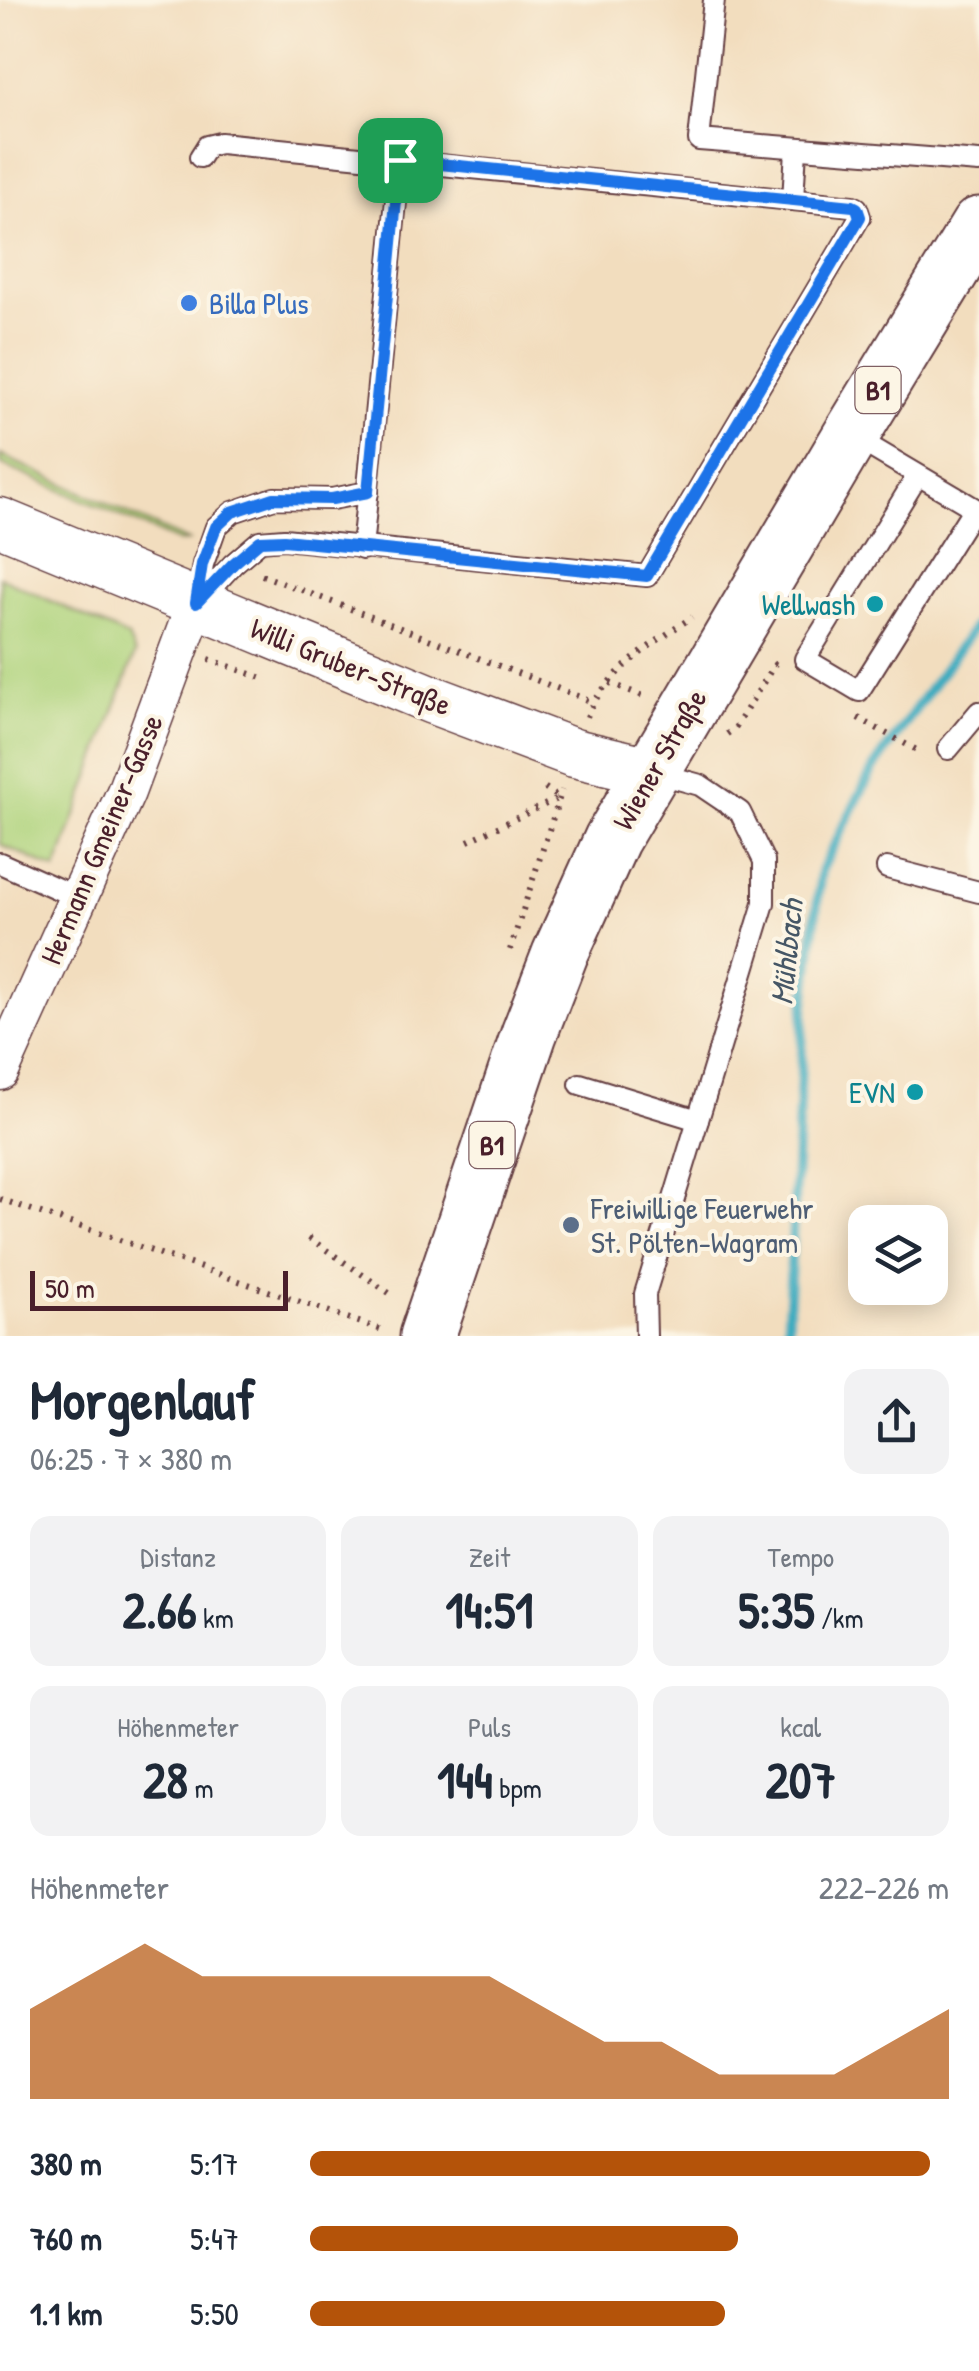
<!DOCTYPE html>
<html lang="de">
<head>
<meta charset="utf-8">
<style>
	body { margin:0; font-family:"Patrick Hand",sans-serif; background:#f2f2f3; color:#1f2937; height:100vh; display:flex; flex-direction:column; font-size:38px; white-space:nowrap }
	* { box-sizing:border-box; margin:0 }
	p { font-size:32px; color:#747a83 }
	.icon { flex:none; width:55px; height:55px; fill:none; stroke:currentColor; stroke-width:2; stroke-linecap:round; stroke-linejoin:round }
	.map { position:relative; height:1336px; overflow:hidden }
	.side { display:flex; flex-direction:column; background:#fff; flex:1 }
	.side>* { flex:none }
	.controls { position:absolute; left:848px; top:1205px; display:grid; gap:20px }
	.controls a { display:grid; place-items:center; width:100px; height:100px; border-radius:20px; background:#fff; box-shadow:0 5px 25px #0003; font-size:50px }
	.scale { position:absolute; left:30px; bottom:25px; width:258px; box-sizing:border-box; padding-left:10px; border:5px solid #4a1f2b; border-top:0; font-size:28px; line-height:35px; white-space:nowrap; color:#4a1f2b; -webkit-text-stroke:8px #fcf5e5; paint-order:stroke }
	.pin { position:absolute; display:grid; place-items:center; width:85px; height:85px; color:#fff; margin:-42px; border-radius:20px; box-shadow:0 5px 15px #0006 }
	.round { display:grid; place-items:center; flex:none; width:105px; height:105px; border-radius:20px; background:#f2f2f3 }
	.headline { display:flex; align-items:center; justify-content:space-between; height:170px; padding:0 30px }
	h1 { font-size:55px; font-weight:700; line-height:75px }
	.figures { display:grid; grid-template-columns:repeat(3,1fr); gap:15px; height:170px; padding:10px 30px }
	.figures div { display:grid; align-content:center; border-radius:20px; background:#f2f2f3; text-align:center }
	.figures b { font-size:50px; font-weight:700 }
	.figures small { font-size:28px; font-weight:400 }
	.figures p { font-size:28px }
	.chart { height:280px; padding:20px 30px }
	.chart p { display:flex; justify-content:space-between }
	.chart svg { width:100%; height:180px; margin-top:10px; fill:#b45309; opacity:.7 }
	ul { padding:0 30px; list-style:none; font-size:32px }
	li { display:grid; grid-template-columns:160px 120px 1fr; align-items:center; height:75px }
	li i { height:25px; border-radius:12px; background:#b45309 }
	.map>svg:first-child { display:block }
	.green { fill:#aed37c; stroke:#7c7954; stroke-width:2.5 }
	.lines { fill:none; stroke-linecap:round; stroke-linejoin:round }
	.stream { stroke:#40acbf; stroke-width:10 }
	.service-casing { stroke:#633c41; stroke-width:24 }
	.minor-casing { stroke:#633c41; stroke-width:41 }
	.tertiary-casing { stroke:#633c41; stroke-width:51 }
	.primary-casing { stroke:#633c41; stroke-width:59 }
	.path { stroke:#633c41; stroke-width:6; stroke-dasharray:2.5 8; stroke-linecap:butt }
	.service { stroke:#fff; stroke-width:20 }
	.minor { stroke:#fff; stroke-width:38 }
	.tertiary { stroke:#fff; stroke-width:48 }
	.primary { stroke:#fff; stroke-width:55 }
	.route-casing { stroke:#fff; stroke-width:20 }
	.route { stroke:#1a73e8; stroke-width:12 }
	.shop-dot { fill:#3f7fe0; stroke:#fcf5e5; stroke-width:4 }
	.culture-dot { fill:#0f9aa8; stroke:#fcf5e5; stroke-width:4 }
	.service-dot { fill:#5c6f8a; stroke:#fcf5e5; stroke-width:4 }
	.labels { text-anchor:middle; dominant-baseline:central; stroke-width:8; stroke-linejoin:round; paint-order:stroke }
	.shield { fill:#fcf5e5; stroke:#7f5f63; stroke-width:2.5 }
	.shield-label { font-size:28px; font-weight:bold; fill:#4a1f2b }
	.shop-label { font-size:30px; fill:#366cbe; stroke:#fcf5e5; text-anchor:start }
	.culture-label { font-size:30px; fill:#0d838f; stroke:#fcf5e5; text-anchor:end }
	.street-label { font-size:30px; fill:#4a1f2b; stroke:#fcf5e5 }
	.service-label { font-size:30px; fill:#4e5e75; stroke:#fcf5e5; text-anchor:start }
	.water-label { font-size:32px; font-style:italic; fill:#465766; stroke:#fcf5e5 }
</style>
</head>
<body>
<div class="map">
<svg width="979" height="1336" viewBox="0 0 979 1336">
	<rect width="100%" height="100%" fill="#fcf5e5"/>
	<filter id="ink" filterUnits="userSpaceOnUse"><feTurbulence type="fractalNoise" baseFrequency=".01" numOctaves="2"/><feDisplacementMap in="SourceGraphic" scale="20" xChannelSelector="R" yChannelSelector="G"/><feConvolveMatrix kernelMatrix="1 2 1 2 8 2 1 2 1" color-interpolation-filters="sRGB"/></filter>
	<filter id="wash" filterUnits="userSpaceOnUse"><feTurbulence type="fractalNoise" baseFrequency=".0048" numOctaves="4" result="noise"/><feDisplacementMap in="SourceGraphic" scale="40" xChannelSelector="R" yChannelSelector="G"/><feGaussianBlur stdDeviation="2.25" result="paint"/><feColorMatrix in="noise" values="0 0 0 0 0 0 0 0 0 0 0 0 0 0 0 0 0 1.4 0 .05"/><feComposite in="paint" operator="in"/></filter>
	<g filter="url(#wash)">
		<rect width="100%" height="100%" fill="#f2ddbe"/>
		<!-- green -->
		<g class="green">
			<polygon points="0,455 188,541 180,542 0,464"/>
			<polygon points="0,577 128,637 135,654 56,870 0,844"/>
		</g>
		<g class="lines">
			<!-- stream -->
			<polyline class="stream" points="787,1336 804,1013 821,871 873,769 979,620"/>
		</g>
	</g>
	<g filter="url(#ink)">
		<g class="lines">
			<!-- service casing -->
			<g class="service-casing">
				<g id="service">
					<polyline points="714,0 699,140 979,162"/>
					<polyline points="793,200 796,149"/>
					<polyline points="854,437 974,508 859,691 805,659 918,475"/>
					<polyline points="362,549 400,160"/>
					<polyline points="197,601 203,564 216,527 233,512 274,498 332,499 368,492"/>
					<polyline points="198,602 233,564 260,541 284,539 647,576 860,217 857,208 853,206 220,143 207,146 200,157"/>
					<polyline points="948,749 979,712"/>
					<polyline points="0,863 78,898"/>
					<polyline points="887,868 979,892"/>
					<polyline points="580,1084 698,1120"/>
					<polyline points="646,1336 645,1294 764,903 764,861 740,812 700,785 653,772"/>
				</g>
			</g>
			<!-- minor casing -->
			<g class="minor-casing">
				<polyline id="minor" points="0,1071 126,792 196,603"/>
			</g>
			<!-- tertiary casing -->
			<g class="tertiary-casing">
				<polyline id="tertiary" points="0,522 433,700 574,753 651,771"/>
			</g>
			<!-- primary casing -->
			<g class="primary-casing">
				<polyline id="primary" points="427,1336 529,1034 560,954 612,839 851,435 979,225"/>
			</g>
			<!-- path -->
			<g class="path">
				<polyline points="262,575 593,702"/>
				<polyline points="209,659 268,680"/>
				<polyline points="610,683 648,698"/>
				<path d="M587 717C604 673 654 643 692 617"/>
				<polyline points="858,718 922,753"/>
				<polyline points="727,734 735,728 775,664 781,667"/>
				<polyline points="468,841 559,798 544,787"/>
				<polyline points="510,950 562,790"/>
				<polyline points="0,1199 385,1331"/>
				<polyline points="309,1238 395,1297"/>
			</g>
			<!-- service -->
			<use href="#service" class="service"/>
			<!-- minor -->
			<use href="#minor" class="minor"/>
			<!-- tertiary -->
			<use href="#tertiary" class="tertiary"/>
			<!-- primary -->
			<use href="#primary" class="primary"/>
		</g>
	</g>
	<g class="lines" filter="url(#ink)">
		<!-- route casing -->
		<g class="route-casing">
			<polygon id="route" points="400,160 853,206 857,208 860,217 647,576 284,540 260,541 233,564 196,603 202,564 216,527 232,512 274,498 332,499 368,492"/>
		</g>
		<!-- route -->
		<use href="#route" class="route"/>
	</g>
	<!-- markers -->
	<circle class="shop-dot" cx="189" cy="303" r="10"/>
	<g class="culture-dot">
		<circle cx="875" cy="604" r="10"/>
		<circle cx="915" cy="1092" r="10"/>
	</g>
	<circle class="service-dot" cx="571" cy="1225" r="10"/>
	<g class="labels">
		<!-- shield labels -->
		<g class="shield">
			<rect x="855.5" y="367" width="45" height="46" rx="8"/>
			<rect x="469.5" y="1122" width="45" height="46" rx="8"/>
		</g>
		<g class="shield-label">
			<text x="878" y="390">B1</text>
			<text x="492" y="1145">B1</text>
		</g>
		<!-- shop labels -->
		<g class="shop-label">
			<text x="209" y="303">Billa Plus</text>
		</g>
		<!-- culture labels -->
		<g class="culture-label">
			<text x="855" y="604">Wellwash</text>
			<text x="895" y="1092">EVN</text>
		</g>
		<!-- street labels -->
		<g class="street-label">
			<text transform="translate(351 666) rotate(22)">Willi Gruber-Straße</text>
			<text transform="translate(659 759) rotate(-60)">Wiener Straße</text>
			<text transform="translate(101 839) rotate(-67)">Hermann Gmeiner-Gasse</text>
		</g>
		<!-- service labels -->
		<g class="service-label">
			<text x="591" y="1208">Freiwillige Feuerwehr<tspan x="591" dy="34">St. Pölten-Wagram</tspan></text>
		</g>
		<!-- water labels -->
		<g class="water-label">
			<text transform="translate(786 952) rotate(-84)">Mühlbach</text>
		</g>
	</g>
</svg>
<div class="controls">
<a><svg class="icon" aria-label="layers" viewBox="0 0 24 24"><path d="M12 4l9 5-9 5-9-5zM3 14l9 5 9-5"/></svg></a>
</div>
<div class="scale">50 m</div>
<div class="pin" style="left:400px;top:160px;background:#1e9e55"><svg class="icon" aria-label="arrive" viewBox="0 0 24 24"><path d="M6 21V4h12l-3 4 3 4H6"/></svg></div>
</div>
<section class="side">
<div class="headline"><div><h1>Morgenlauf</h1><p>06:25 · 7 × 380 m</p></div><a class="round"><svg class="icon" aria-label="share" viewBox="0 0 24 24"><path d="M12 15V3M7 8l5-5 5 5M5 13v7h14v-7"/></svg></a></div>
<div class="figures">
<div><p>Distanz</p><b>2.66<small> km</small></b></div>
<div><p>Zeit</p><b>14:51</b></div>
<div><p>Tempo</p><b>5:35<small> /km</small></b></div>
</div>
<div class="figures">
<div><p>Höhenmeter</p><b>28<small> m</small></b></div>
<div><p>Puls</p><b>144<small> bpm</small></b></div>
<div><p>kcal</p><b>207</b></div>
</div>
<div class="chart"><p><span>Höhenmeter</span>222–226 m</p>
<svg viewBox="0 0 160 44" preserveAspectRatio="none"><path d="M0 44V22L10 14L20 6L30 14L40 14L50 14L60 14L70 14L80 14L90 22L100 30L110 30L120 38L130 38L140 38L150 30L160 22V44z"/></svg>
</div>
<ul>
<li><b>380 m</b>5:17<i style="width:97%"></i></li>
<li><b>760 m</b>5:47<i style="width:67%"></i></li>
<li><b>1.1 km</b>5:50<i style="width:65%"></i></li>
</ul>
</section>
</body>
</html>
